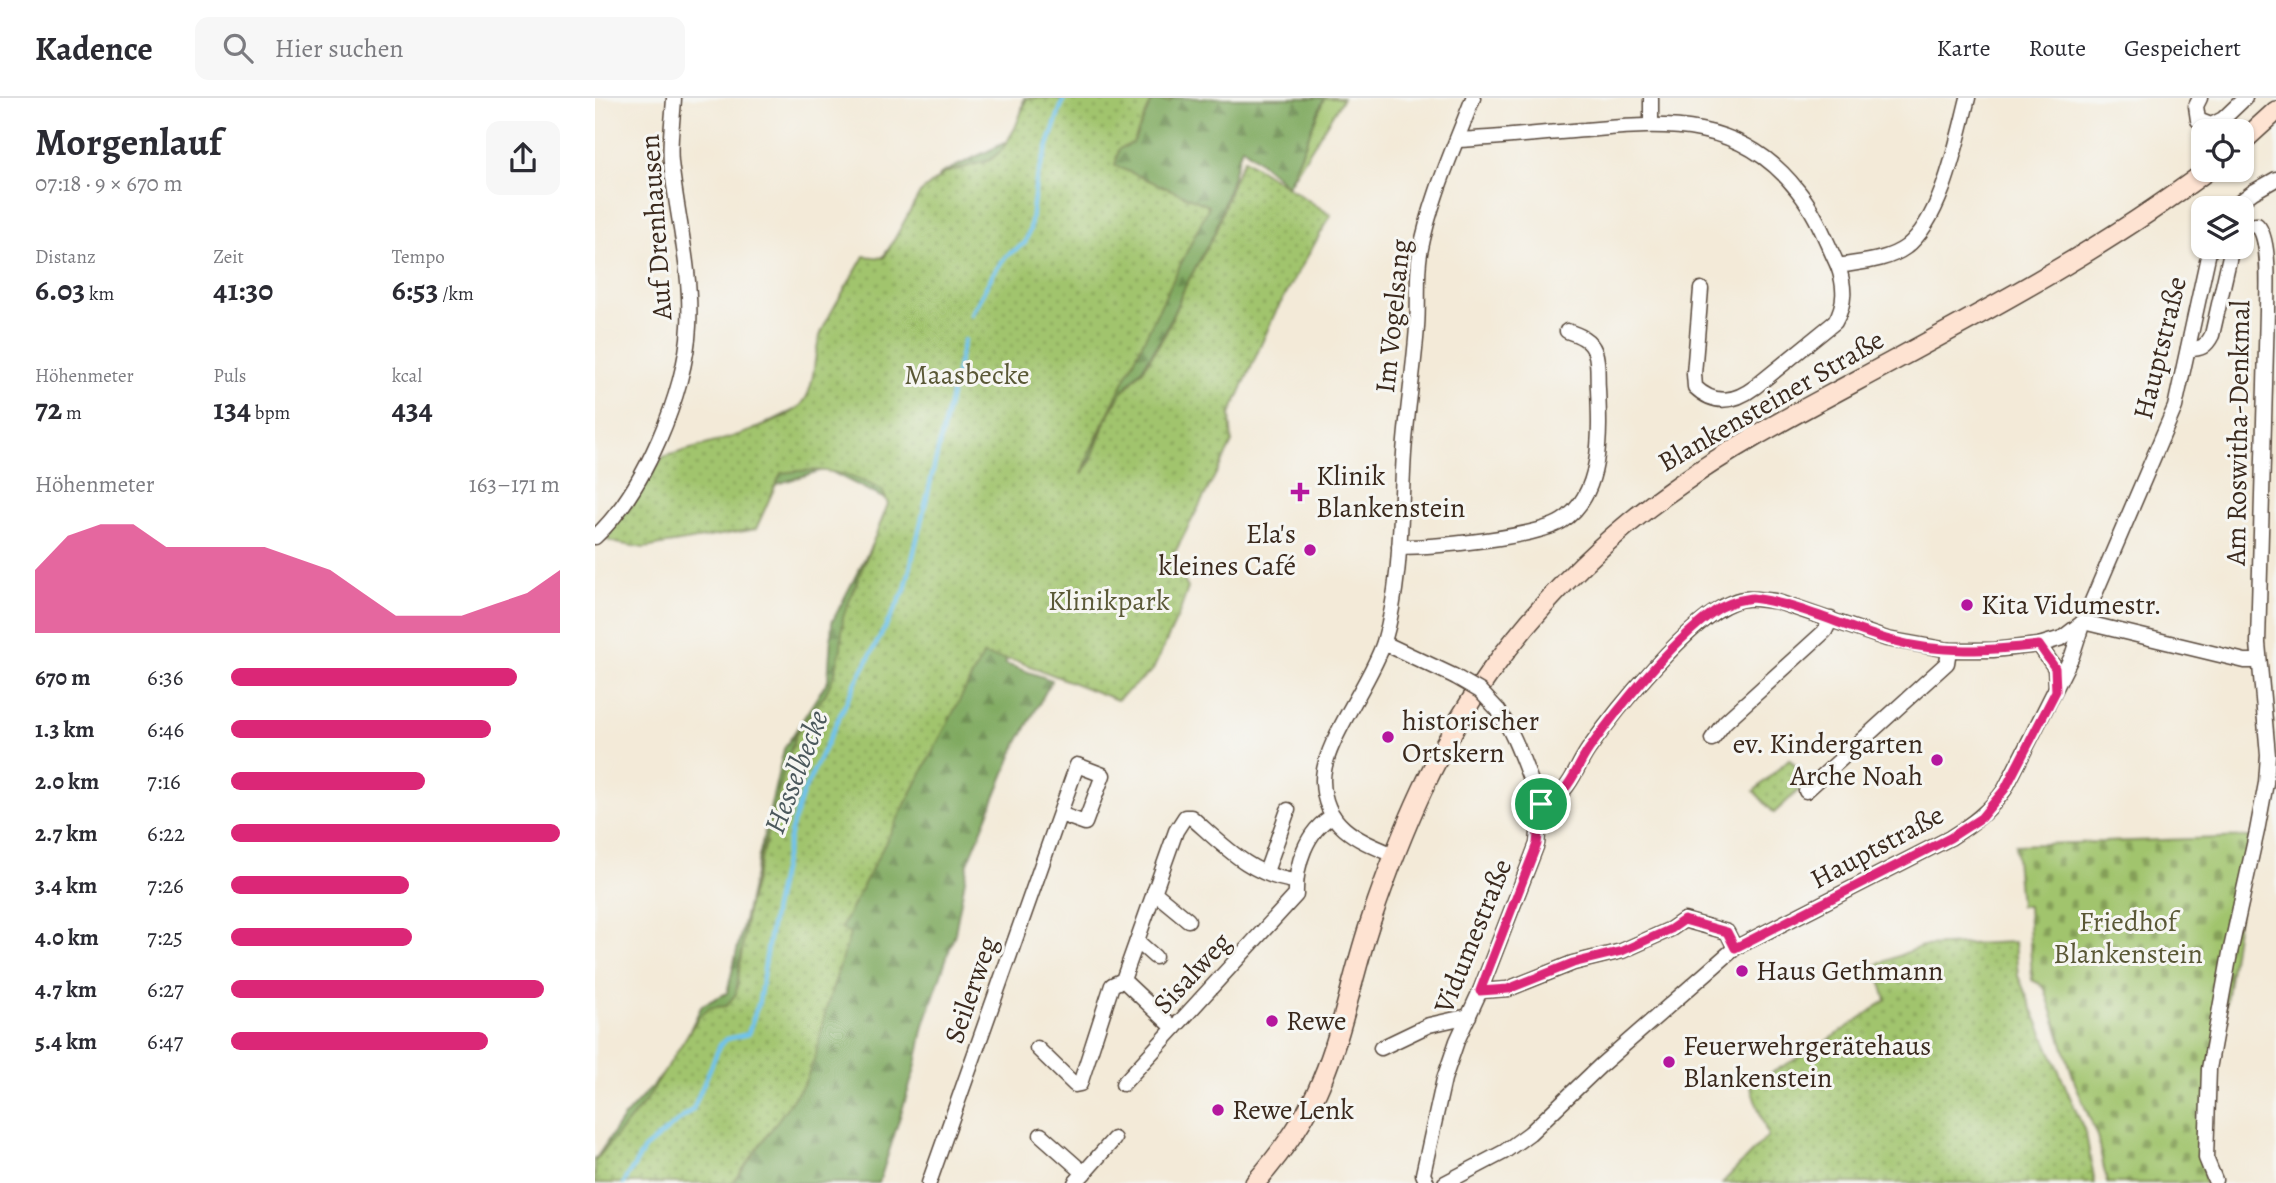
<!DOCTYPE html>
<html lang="de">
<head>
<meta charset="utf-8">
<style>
	body { margin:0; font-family:Alegreya,serif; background:#f7f7f7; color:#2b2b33; height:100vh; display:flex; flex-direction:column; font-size:26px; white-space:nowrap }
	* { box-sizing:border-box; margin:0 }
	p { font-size:23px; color:#7c7c81 }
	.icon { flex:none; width:38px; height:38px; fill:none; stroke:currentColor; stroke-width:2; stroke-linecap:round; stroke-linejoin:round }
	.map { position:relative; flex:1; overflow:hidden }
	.details { display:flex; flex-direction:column; background:#fff; width:595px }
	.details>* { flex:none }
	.controls { position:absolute; left:1596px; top:21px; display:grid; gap:14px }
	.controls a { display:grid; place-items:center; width:63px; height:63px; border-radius:14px; background:#fff; box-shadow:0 2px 5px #0004; font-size:35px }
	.pin { position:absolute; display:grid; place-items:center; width:60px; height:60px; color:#fff; margin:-30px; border:4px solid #fff; border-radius:50%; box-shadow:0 2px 7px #0007 }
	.round { display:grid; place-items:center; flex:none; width:74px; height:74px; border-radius:14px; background:#f7f7f7 }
	.summary { display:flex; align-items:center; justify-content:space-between; height:119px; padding:0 35px }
	h1 { font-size:38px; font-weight:700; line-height:52px }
	.metrics { display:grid; grid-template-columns:repeat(3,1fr); gap:10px; height:119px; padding:7px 35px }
	.metrics div { display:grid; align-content:center }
	.metrics b { font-size:30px; font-weight:700 }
	.metrics small { font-size:19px; font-weight:400 }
	.metrics p { font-size:19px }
	.chart { height:196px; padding:14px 35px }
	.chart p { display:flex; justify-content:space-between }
	.chart svg { width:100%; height:126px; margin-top:7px; fill:#db2777; opacity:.7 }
	ul { padding:0 35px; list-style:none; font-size:23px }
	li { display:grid; grid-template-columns:112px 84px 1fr; align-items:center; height:52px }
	li i { height:18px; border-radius:9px; background:#db2777 }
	header { display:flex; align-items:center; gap:42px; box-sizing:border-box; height:98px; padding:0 35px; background:#fff; border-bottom:2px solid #e1e1e2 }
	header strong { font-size:33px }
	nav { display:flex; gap:38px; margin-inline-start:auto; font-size:24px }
	.search { width:490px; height:63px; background:#f7f7f7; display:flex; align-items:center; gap:18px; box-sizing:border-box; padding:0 24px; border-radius:14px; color:#7c7c81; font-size:26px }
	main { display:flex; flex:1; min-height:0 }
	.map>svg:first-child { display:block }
	.grass { fill:#a1c46d; stroke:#6e7746; stroke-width:2 }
	.forest { fill:url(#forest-firs); stroke:#5e6a3f; stroke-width:2 }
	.cemetery { fill:url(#cemetery-stones); stroke:#6e7746; stroke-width:2 }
	.park { fill:url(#park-dots); stroke:#6e7746; stroke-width:2 }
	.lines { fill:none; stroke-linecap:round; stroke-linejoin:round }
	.stream { stroke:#70c3ec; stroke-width:4.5 }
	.minor-casing { stroke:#57473a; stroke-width:17 }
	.secondary-casing { stroke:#57473a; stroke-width:22 }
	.minor { stroke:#fff; stroke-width:14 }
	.secondary { stroke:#fee3d2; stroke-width:19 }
	.minor-bridge-casing { stroke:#57473a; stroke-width:17; stroke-linecap:butt }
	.minor-bridge { stroke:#fff; stroke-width:14 }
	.route-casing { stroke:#fff; stroke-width:14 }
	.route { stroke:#db2777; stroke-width:9 }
	.poi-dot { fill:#b5179e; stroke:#f6f6f2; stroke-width:2.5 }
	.labels { text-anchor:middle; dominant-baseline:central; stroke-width:6; stroke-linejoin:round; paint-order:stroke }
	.street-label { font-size:28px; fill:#3b2a1e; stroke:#f6f6f2 }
	.park-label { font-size:28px; fill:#5a5836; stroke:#f6f6f2 }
	.poi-label { font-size:28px; fill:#3b2a1e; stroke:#f6f6f2; text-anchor:start }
	.water-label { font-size:30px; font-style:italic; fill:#4b585c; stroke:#f6f6f2 }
</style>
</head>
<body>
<header>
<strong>Kadence</strong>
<div class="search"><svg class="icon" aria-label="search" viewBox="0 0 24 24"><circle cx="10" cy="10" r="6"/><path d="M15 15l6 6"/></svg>Hier suchen</div>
<nav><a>Karte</a><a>Route</a><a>Gespeichert</a></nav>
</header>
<main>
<section class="details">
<div class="summary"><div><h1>Morgenlauf</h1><p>07:18 · 9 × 670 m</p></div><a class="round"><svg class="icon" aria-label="share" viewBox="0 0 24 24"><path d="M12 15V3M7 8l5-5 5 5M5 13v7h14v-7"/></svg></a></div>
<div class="metrics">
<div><p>Distanz</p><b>6.03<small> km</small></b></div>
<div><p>Zeit</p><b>41:30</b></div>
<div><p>Tempo</p><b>6:53<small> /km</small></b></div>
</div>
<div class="metrics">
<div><p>Höhenmeter</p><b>72<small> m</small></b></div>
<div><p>Puls</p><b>134<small> bpm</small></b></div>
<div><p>kcal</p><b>434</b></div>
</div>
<div class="chart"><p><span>Höhenmeter</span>163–171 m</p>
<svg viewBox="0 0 160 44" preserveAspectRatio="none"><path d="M0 44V22L10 10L20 6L30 6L40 14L50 14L60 14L70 14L80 18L90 22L100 30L110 38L120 38L130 38L140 34L150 30L160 22V44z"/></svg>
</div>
<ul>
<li><b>670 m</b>6:36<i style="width:87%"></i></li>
<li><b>1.3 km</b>6:46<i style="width:79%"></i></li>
<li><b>2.0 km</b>7:16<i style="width:59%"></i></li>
<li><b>2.7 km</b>6:22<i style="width:100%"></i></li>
<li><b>3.4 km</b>7:26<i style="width:54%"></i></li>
<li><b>4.0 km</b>7:25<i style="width:55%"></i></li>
<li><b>4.7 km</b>6:27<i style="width:95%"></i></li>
<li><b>5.4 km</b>6:47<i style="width:78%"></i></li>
</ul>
</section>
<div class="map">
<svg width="1681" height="1085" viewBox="0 0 1681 1085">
	<defs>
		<pattern id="forest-firs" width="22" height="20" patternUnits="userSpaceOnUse" patternTransform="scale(1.75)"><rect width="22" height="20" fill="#80aa60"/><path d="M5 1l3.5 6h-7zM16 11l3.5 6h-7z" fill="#6a8b4f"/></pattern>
		<pattern id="cemetery-stones" width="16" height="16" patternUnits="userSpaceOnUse" patternTransform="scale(1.75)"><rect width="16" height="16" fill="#a1c46d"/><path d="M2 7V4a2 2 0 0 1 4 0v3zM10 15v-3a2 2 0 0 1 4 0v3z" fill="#849f59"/></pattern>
		<pattern id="park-dots" width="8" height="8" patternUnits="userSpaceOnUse" patternTransform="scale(1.75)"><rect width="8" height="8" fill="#a1c46d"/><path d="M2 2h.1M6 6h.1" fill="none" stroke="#849f59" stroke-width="1.8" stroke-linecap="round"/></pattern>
	</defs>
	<rect width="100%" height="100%" fill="#f6f6f2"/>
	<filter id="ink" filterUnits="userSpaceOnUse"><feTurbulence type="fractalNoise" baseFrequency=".0143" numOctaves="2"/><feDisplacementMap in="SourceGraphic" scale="14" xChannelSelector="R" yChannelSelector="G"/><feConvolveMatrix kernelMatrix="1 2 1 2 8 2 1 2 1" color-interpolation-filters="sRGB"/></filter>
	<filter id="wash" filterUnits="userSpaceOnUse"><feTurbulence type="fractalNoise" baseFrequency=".00686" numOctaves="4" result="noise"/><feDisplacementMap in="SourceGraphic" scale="28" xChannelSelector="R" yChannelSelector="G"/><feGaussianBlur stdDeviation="1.57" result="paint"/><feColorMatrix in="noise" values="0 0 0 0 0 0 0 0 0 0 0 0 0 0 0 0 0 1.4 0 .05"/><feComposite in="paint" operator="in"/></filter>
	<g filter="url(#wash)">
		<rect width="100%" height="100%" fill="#f3ead8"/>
		<!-- grass -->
		<polygon class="grass" points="729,0 748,0 693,88"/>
		<!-- forest -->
		<polygon class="forest" points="429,0 729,0 693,88 647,49 620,134 590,189 570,234 547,271 528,293 511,321 495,362 474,400 410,566 457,582 421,648 373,765 360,835 329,927 320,971 284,1085 0,1085 0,1062 28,1020 80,963 107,907 132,895 189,651 233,582 237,524 298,405 231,371 6,440 53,372 158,332 222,301 244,221 347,75 422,39"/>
		<!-- cemetery -->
		<polygon class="cemetery" points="1655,739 1609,1054 1610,1085 1512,1085 1502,1038 1480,985 1449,888 1437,882 1433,808 1425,808 1420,747"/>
		<!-- park -->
		<g class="park">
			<path d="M432 0H577L575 4 557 2 538 45 524 51 520 68 614 108 495 353 487 377 496 363 511 322 528 293 548 272 571 235 590 189 620 135 639 81 649 61 736 117 680 215 635 317 637 345 577 460 593 490 584 516 558 572 522 602 425 564 388 557 246 830 255 836 231 911 220 959 210 984 145 1075 137 1085H0V1063L51 1003 103 920 114 910 131 908 141 896 153 808 192 663 201 637 231 595 240 575 246 550 248 519 293 406 287 392C252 374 225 368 186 375L161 431 49 450 21 445 10 441 39 406 68 359C100 349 181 330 204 309 222 293 217 259 225 238 235 211 256 183 269 158L289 160 325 95 350 75 395 62 407 52 420 30Z"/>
			<polygon points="1194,661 1214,683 1179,715 1159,693"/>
			<polygon points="1420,844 1423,878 1491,1036 1500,1085 1127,1085 1173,1038 1155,987 1231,944 1291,902 1281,867 1327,848"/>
		</g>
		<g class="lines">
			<!-- stream -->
			<g class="stream">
				<polyline points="376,217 398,176 411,158 430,145 435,131 441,83 469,0"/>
				<polyline points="29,1085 49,1051 98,1011 125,947 132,941 153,936 164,903 179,810 196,732 208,695 260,586 310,492 369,242"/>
			</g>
		</g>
	</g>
	<g filter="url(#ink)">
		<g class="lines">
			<!-- minor casing -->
			<g class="minor-casing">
				<g id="minor">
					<polyline points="1056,0 1056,26"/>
					<polyline points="1605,0 1601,8 1603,22 1616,27 1628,21 1650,0"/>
					<path d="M862 42C905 40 947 35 990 32 1072 24 1147 20 1203 93 1221 115 1231 143 1243 168 1265 164 1292 163 1311 149 1347 121 1362 43 1373 0"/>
					<polyline points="1637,110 1658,94 1681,81"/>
					<path d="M1106 191 1099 276 1100 289C1120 308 1140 304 1160 289L1240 224C1251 205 1250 188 1243 168"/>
					<path d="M1593 251C1606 251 1611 249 1617 237L1637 149"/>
					<path d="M0 439C48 395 91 294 94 228 97 173 82 119 76 64 74 43 78 21 79 0"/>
					<path d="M804 449C838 449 940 440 967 423 1008 397 1005 335 1003 291 1002 280 1004 264 1000 254 995 241 984 237 972 233"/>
					<polyline points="1488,524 1650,563 1664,563"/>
					<polyline points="789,545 859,578"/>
					<polyline points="1444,547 1460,570 1461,588"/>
					<path d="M903 612C923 641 931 675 946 707"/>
					<polyline points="1117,641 1130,624 1230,533 1236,521"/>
					<polyline points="1211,693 1352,565 1354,552"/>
					<path d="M799 757C763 742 729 729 728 683 727 646 777 583 789 544 807 483 805 418 809 355 812 313 819 271 822 229 824 204 821 180 825 155 835 102 859 50 878 0"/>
					<polyline points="671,774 693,712"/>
					<polyline points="559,794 593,822"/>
					<polyline points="542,843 560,859"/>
					<polyline points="528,882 579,930"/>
					<polyline points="885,893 913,891 978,865 1027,853 1076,831 1089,822 1132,834 1140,850"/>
					<path d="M442 950 480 987 485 986 517 887 528 882 581 733 590 719H596C627 746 657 779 701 783"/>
					<polyline points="786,950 834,927 874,918"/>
					<path d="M528 986 701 797C700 768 711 732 738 718"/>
					<polyline points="446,1037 489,1075"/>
					<path d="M1620 1082 1611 1060 1614 971 1635 855 1662 733 1671 685 1673 657 1663 545 1672 213C1672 193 1676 141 1662 127L1652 128 1647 131"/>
					<polyline points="334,1085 482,667 508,677 490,725 465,716"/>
					<polyline points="480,1085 519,1041"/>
					<path d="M832 1085 828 1076 849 981 862 943 885 893 942 746 946 707C976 695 977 676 993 652 1020 613 1095 520 1138 504 1151 498 1166 502 1180 503L1292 541 1354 552H1398L1444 547 1467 540 1488 524"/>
					<path d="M850 1085 909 1054 935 1035 1005 968 1140 850 1355 740C1377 726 1395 713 1410 691L1477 558 1488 524 1580 309 1615 149"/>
				</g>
			</g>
			<!-- secondary casing -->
			<g class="secondary-casing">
				<g id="secondary">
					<polyline points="1647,44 1681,13"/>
					<path d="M660 1085C687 1054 712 1020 727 982 749 930 758 874 776 822 806 734 842 648 896 573 949 500 1013 436 1087 385 1143 345 1204 314 1263 282 1383 217 1504 154 1613 72"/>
				</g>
			</g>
			<!-- minor -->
			<use href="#minor" class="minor"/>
			<!-- secondary -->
			<use href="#secondary" class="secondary"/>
			<!-- minor-bridge casing -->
			<g class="minor-bridge-casing">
				<polyline id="minor-bridge" points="859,578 885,593 903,612"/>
			</g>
			<!-- minor-bridge -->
			<use href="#minor-bridge" class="minor-bridge"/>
		</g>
	</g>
	<g class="lines" filter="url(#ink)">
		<!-- route casing -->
		<g class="route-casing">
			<path id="route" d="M1157 500C1205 506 1248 529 1295 542 1346 556 1393 553 1444 547L1460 570 1461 593 1410 691 1386 720 1355 740 1140 850 1132 834 1089 822 1076 831 1027 853 978 865 913 891 885 893 942 746 946 706C977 694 977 676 994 651 1024 609 1075 546 1117 515 1129 506 1142 502 1157 500Z"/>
		</g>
		<!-- route -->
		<use href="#route" class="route"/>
	</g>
	<!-- markers -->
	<g class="poi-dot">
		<path d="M701.5 383.5h7v7h7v7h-7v7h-7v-7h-7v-7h7z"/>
		<circle cx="715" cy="452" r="7"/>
		<circle cx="1372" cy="507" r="7"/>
		<circle cx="793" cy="639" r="7"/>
		<circle cx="1342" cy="662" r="7"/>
		<circle cx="1147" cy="873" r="7"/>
		<circle cx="677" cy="923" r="7"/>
		<circle cx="1074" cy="964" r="7"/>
		<circle cx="623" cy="1012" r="7"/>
	</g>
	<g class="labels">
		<!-- street labels -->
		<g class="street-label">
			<text transform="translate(61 129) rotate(-94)">Auf Drenhausen</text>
			<text transform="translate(798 218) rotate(-84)">Im Vogelsang</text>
			<text transform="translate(1565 250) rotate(-76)">Hauptstraße</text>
			<text transform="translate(1176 303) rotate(-30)">Blankensteiner Straße</text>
			<text transform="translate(1643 335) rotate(-89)">Am Roswitha-Denkmal</text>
			<text transform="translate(1282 749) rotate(-28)">Hauptstraße</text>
			<text transform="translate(878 838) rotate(-68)">Vidumestraße</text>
			<text transform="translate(597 875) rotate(-47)">Sisalweg</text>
			<text transform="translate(376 892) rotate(-71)">Seilerweg</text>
		</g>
		<!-- park labels -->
		<g class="park-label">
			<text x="372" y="277">Maasbecke</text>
			<text x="514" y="503">Klinikpark</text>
			<text x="1533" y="824">Friedhof<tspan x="1533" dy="32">Blankenstein</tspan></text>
		</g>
		<!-- poi labels -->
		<g class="poi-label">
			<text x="721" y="378">Klinik<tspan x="721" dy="32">Blankenstein</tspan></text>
			<text x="701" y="436" text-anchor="end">Ela's<tspan x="701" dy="32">kleines Café</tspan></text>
			<text x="1386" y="507">Kita Vidumestr.</text>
			<text x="807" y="623">historischer<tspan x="807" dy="32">Ortskern</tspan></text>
			<text x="1328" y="646" text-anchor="end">ev. Kindergarten<tspan x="1328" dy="32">Arche Noah</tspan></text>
			<text x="1161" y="873">Haus Gethmann</text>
			<text x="691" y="923">Rewe</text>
			<text x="1088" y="948">Feuerwehrgerätehaus<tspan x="1088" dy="32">Blankenstein</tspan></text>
			<text x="637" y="1012">Rewe Lenk</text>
		</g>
		<!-- water labels -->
		<g class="water-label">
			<text transform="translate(201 674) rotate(-69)">Hesselbecke</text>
		</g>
	</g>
</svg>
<div class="controls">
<a><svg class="icon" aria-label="locate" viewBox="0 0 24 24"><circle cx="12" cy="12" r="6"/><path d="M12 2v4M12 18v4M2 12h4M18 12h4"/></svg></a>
<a><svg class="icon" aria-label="layers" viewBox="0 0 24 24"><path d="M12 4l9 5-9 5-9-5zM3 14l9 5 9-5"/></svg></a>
</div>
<div class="pin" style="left:946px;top:706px;background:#1e9e55"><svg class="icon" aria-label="arrive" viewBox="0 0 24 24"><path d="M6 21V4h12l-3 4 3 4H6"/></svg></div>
</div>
</main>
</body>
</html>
